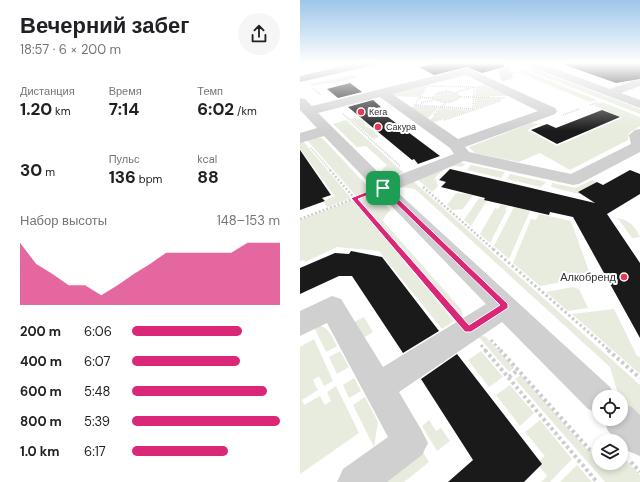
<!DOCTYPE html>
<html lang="ru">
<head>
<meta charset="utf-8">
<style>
	body { margin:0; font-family:"DM Sans",sans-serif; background:#f6f6f6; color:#202124; height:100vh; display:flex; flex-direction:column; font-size:15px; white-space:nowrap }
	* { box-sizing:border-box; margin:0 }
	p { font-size:13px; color:#757577 }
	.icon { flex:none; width:22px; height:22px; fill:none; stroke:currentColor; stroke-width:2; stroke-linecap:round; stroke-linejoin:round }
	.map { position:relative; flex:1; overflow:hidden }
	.panel { display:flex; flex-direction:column; background:#fff; width:300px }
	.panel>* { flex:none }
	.controls { position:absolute; left:292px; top:390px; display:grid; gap:8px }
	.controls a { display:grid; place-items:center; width:36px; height:36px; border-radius:50%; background:#fff; box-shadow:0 2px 6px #0003; font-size:20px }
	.pin { position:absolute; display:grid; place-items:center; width:34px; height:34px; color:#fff; margin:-17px; border-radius:8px; box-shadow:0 2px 6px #0006 }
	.round { display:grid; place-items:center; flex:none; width:42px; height:42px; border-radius:21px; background:#f6f6f6 }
	.head { display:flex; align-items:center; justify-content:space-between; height:68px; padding:0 20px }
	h1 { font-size:22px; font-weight:700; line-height:30px }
	.stats { display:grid; grid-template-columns:repeat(3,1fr); gap:6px; height:68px; padding:4px 20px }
	.stats div { display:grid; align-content:center }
	.stats b { font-size:17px; font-weight:700 }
	.stats small { font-size:11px; font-weight:400 }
	.stats p { font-size:11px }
	.chart { height:112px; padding:8px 20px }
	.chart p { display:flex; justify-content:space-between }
	.chart svg { width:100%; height:72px; margin-top:4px; fill:#db2777; opacity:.7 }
	ul { padding:0 20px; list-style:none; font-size:13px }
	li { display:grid; grid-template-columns:64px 48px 1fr; align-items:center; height:30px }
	li i { height:10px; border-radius:5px; background:#db2777 }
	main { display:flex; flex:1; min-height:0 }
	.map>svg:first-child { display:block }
	.green { fill:#e7ecdf }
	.building { fill:#1a1a1a }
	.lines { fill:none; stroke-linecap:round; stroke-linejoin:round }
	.minor-tunnel { stroke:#d6d6d6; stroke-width:12; stroke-dasharray:12 6; stroke-linecap:butt }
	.path-far3 { stroke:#cdcdcd; stroke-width:1.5; stroke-dasharray:1 1; stroke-linecap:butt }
	.path-far2 { stroke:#cdcdcd; stroke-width:2.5; stroke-dasharray:2 2; stroke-linecap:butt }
	.path-far1 { stroke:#cdcdcd; stroke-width:3; stroke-dasharray:2.5 2.5; stroke-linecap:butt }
	.path { stroke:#cdcdcd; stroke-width:4; stroke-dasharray:3 3; stroke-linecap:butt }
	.minor { fill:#d0d0d0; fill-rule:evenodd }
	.major { fill:#ababab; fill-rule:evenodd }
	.route { fill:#db2777; stroke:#fff; fill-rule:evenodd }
	.poi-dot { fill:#e73851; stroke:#fff; stroke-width:1.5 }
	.labels { text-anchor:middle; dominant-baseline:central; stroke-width:4; stroke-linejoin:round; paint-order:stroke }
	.far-poi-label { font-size:9px; fill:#333; stroke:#fff; text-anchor:start }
	.poi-label { font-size:11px; fill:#333; stroke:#fff; text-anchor:end }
</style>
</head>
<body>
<main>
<section class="panel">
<div class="head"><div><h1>Вечерний забег</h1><p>18:57 · 6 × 200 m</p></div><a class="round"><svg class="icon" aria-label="share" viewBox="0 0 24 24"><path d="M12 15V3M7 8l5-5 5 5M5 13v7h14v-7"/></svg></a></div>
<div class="stats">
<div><p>Дистанция</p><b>1.20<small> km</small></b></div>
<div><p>Время</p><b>7:14</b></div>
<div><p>Темп</p><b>6:02<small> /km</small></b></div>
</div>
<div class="stats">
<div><b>30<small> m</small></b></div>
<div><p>Пульс</p><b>136<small> bpm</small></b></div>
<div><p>kcal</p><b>88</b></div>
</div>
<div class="chart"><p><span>Набор высоты</span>148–153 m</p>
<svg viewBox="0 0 160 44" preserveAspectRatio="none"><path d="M0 44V6L10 19L20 25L30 32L40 32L50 38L60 32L70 25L80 19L90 12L100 12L110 12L120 12L130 12L140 6L150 6L160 6V44z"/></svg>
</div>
<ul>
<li><b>200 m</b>6:06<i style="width:74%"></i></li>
<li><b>400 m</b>6:07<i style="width:73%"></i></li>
<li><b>600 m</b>5:48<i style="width:91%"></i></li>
<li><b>800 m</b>5:39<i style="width:100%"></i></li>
<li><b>1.0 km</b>6:17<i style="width:65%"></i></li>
</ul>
</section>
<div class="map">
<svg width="340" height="482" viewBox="0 0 340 482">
	<rect width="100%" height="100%" fill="#fff"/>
	<!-- green -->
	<g class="green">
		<polygon points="234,69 340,109 340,114 226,70"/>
		<polygon points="223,70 297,100 290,102 217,72"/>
		<polygon points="51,75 58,77 35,84 25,83 14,86 11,84"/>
		<polygon points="123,85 125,86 119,97 90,96 90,91"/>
		<polygon points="184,85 209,96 175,96 176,87"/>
		<path d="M147 92 156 93 159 98C152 103 141 103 134 98L138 93Z"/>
		<polygon points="175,97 208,97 174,109"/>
		<polygon points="302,102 340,117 340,126 329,133 328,140 270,170 240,153 219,162 175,153 169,147 231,123 247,125 244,127 239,124 227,130 257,146 322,118 293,105"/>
		<polygon points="116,106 139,107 125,121 107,108"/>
		<polygon points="142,108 171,110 129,124 127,123"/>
		<polygon points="55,118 64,120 65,126 73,130 79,137 73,139 50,119"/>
		<polygon points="46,120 104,173 89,176 82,170 87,165 66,146 57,147 33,124"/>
		<polygon points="15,138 22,138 71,190 56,196 7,140"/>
		<polygon points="3,141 51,198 27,207 24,203 26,200 35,196 0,149 0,142"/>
		<path d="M159 162 165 164 162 167C151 164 142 169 135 178L138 186 132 192 117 179Z"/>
		<polygon points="171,165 205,172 201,178 167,170"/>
		<polygon points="210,174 246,182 241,187 207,179"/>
		<polygon points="292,180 298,183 279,194 251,187 252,183 276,188"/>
		<polygon points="113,181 340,385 340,418 319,397 310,367 115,189 101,187"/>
		<polygon points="73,192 90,210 82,220 161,309 163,314 161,316 58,198"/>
		<polygon points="156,193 173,195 163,209 152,210 147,205"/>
		<polygon points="179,198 187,200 171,226 164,220"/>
		<polygon points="53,200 154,321 142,329 79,251 37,247 5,262 4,260 0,261 0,220"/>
		<polygon points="201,204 207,206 205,210 207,210 190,243 180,234 195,208 198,209"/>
		<polygon points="214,207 230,211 209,259 194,246"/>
		<polygon points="239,214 271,221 291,277 240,286 213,263 231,219 236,220"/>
		<path d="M315 218C329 219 335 226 340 237L332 238 319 220Z"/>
		<polygon points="273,287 279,289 288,308 268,311 246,292"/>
		<polygon points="314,309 337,356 340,357 340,374 272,314"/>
		<polygon points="64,317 73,332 62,339 52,323"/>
		<path d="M13 325C28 325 31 334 37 346L26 352Z"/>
		<polygon points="176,334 186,337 214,368 209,372"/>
		<polygon points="14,339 33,381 24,386 19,376 13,380 18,390 2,400 4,405 20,396 25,405 31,401 27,392 36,386 59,433 0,474 0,347"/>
		<polygon points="40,351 49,367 37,374 29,357"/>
		<polygon points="181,351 203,377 189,387 168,360"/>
		<polygon points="221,375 290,453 299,451 299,463 321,463 321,455 340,475 340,482 305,482 215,379"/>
		<polygon points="54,378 61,391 49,398 43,385"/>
		<polygon points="210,385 234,413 220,426 196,395"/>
		<polygon points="65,397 78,422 74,447 53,405"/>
		<polygon points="129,420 136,431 141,428 150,441 137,451 122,426"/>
		<polygon points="240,420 272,459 250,482 241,482 247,476 237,463 245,456 225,432"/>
		<polygon points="123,452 129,462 104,482 84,482"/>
		<polygon points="277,465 292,482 260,482"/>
	</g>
	<!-- building -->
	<g class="building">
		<polygon points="137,63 203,63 204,67 182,73 167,67 134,75 119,67"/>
		<polygon points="266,63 340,63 340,79 316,83 265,65"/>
		<polygon points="50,83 62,92 38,98 27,89"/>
		<polygon points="73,100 81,107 76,108 140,156 118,164 114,159 112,160 48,107"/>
		<polygon points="302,110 320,117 257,144 231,130 247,124 256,128"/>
		<polygon points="0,150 31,195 22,198 25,201 0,210"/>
		<polygon points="150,169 295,203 278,192 297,182 303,185 330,170 340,174 340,194 307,214 340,263 340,338 273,217 250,212 249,215 206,205 184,200 185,198 141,187 146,182 139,180"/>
		<polygon points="51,251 82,257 139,331 103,353 52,276 39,276 0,294 0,268 35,253 49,254"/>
		<polygon points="157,354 242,464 224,482 148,482 173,460 121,379"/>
	</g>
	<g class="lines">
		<!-- minor-tunnel -->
		<polyline class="minor-tunnel" points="200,76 215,71"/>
		<!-- path-far3 -->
		<g class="path-far3">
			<polyline points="210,63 219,67"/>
			<polyline points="83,67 100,63"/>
			<polyline points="203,76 221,71"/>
			<polygon points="126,86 174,87 173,109 115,105"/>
			<polyline points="13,88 21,95"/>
			<path d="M146 91 156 93 160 97C152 104 142 104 133 98L135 94Z"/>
			<polyline points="157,92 171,88"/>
			<polyline points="120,97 133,98"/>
			<polyline points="160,97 190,97"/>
			<polyline points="121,103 134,100"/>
			<polyline points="290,105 298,102"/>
			<polyline points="43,114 100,166"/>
			<polyline points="134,115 146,102"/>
			<polyline points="263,115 279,109"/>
			<polyline points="144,120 200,101"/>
			<polyline points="11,148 31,171"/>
		</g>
		<!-- path-far2 -->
		<g class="path-far2">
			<polyline points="30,170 99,250"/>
			<polyline points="123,187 194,250"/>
			<polyline points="0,219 69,193"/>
		</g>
		<!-- path-far1 -->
		<g class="path-far1">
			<polyline points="98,249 156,315"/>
			<polyline points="193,249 310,351"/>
			<polyline points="191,340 201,351"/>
			<polyline points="181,345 186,351"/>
		</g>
		<!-- path -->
		<g class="path">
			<polyline points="185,350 297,482"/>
			<polyline points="200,350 290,450 299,448"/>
			<polyline points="308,350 340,378"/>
			<polyline points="209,377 218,370"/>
			<polyline points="331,462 340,472"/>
		</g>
		<!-- minor -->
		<g class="minor">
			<polygon points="225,63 240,63 310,89 332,81 340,80 340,86 321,93 340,100 340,108 226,65"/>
			<path d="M167 68 255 108 257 111 255 114 165 147 169 152 271 174 331 144 329 135 335 130 340 129V152L279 184 273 185 164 161 95 190 310 387 315 397H299V414L288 409 202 322 99 392 122 431 128 443 122 455 87 482H37L43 469 88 437 27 323 0 336V311L32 296 41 299 83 367 186 304 24 136 0 143V133L17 128 0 110V98L5 99 12 106ZM166 75 238 111 158 139 92 94ZM80 97 150 148 154 154 86 180 18 113Z"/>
			<polygon points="321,403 332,407 340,415 340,456 328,451 321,444 321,441 318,441 308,431 303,419 321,419"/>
		</g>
		<!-- major -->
		<polygon class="major" points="56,63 76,63 75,65 0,82 0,76"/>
	</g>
	<!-- sky -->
	<linearGradient id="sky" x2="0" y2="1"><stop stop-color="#9dc6ea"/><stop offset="0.48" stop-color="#fff"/><stop offset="1" stop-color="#fff" stop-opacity="0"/></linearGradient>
	<rect width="340" height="131" fill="url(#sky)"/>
	<!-- route -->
	<path class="route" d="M81 186H85L208 304V308L171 332H165L51 198ZM82 190 200 305 169 325 58 199Z"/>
	<!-- markers -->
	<g class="poi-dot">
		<circle cx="61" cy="112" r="4"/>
		<circle cx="78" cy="127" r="4"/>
		<circle cx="324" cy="277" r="4"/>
	</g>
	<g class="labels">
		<!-- far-poi labels -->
		<g class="far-poi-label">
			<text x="69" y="112">Кега</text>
			<text x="86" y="127">Сакура</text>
		</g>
		<!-- poi labels -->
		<g class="poi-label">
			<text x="316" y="277">Алкобренд</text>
		</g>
	</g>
</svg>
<div class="controls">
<a><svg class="icon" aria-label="locate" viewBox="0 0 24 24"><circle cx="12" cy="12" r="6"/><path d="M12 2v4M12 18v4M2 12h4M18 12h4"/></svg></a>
<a><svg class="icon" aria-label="layers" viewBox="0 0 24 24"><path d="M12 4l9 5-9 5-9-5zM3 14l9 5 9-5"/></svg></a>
</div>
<div class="pin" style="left:83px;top:188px;background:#1e9e55"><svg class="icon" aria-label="arrive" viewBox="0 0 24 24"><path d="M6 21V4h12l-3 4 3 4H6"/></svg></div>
</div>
</main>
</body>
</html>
